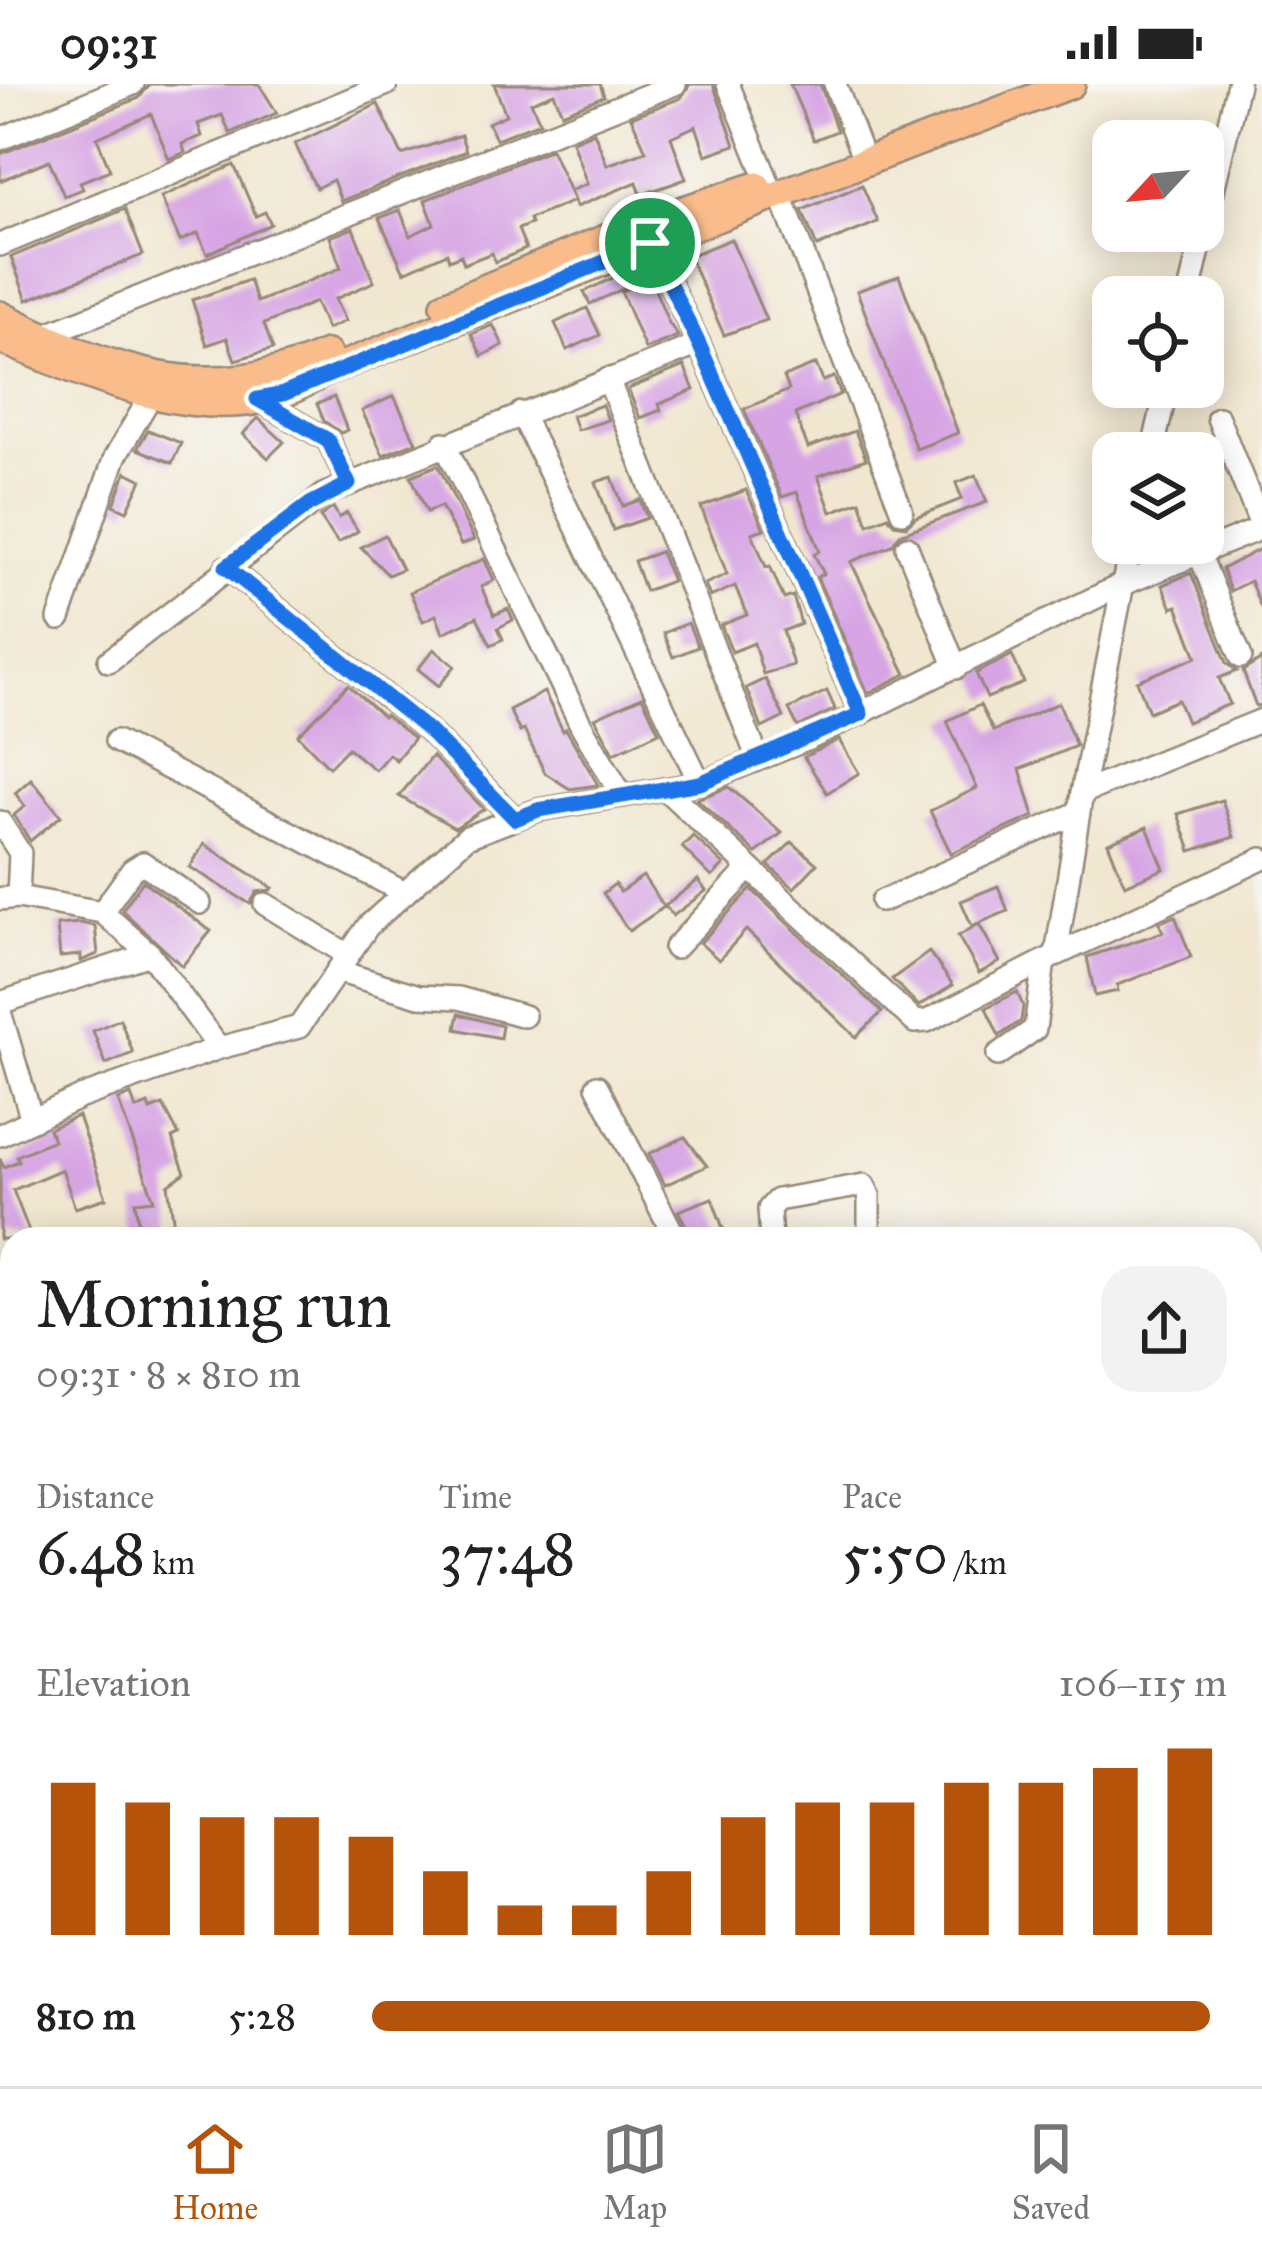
<!DOCTYPE html>
<html lang="en">
<head>
<meta charset="utf-8">
<style>
	body { margin:0; font-family:"IM FELL Great Primer",serif; background:#f2f2f2; color:#222; height:100vh; display:flex; flex-direction:column; font-size:45px; white-space:nowrap }
	* { box-sizing:border-box; margin:0 }
	p { font-size:39px; color:#767676 }
	.icon { flex:none; width:66px; height:66px; fill:none; stroke:currentColor; stroke-width:2; stroke-linecap:round; stroke-linejoin:round }
	.map { position:relative; flex:1; overflow:hidden }
	.side { position:absolute; left:0px; top:1143px; width:1263px; height:861px; display:flex; flex-direction:column; background:#fff; border-radius:36px 36px 0 0; box-shadow:0 6px 30px #0003 }
	.side>* { flex:none }
	.needle { width:78px; rotate:244deg }
	.buttons { position:absolute; left:1092px; top:36px; display:grid; gap:24px }
	.buttons a { display:grid; place-items:center; width:132px; height:132px; border-radius:24px; background:#fff; box-shadow:0 6px 30px #0003; font-size:60px }
	.pin { position:absolute; display:grid; place-items:center; width:102px; height:102px; color:#fff; margin:-51px; border:6px solid #fff; border-radius:50%; box-shadow:0 3px 12px #0007 }
	.round { display:grid; place-items:center; flex:none; width:126px; height:126px; border-radius:36px; background:#f2f2f2 }
	.summary { display:flex; align-items:center; justify-content:space-between; height:204px; padding:0 36px }
	h1 { font-size:66px; font-weight:600; line-height:90px }
	.metrics { display:grid; grid-template-columns:repeat(3,1fr); gap:18px; height:204px; padding:12px 36px }
	.metrics div { display:grid; align-content:center }
	.metrics b { font-size:60px; font-weight:600 }
	.metrics small { font-size:33px; font-weight:400 }
	.metrics p { font-size:33px }
	.chart { height:336px; padding:24px 36px }
	.chart p { display:flex; justify-content:space-between }
	.chart svg { width:100%; height:216px; margin-top:12px; stroke:#b45309; stroke-width:6 }
	ul { padding:0 36px; list-style:none; font-size:39px }
	li { display:grid; grid-template-columns:192px 144px 1fr; align-items:center; height:90px }
	li i { height:30px; border-radius:15px; background:#b45309 }
	.status { display:flex; justify-content:space-between; align-items:center; height:84px; padding:0 60px; background:#fff; direction:ltr }
	.status svg { height:33px; fill:currentColor }
	.menu { display:flex; justify-content:space-around; align-items:center; height:168px; border-top:3px solid #e0e0e0; background:#fff; font-size:33px; color:#767676 }
	.menu a { display:grid; justify-items:center; gap:6px }
	.menu .on { color:#b45309 }
	.map>svg:first-child { display:block }
	.building { fill:#d7a4e4 }
	.lines { fill:none; stroke-linecap:round; stroke-linejoin:round }
	.minor-casing { stroke:#968877; stroke-width:26 }
	.major-casing { stroke:#968877; stroke-width:32 }
	.minor { stroke:#fff; stroke-width:21 }
	.major { stroke:#fabc8b; stroke-width:27 }
	.route-casing { stroke:#fff; stroke-width:24 }
	.route { stroke:#1a73e8; stroke-width:15 }
</style>
</head>
<body>
<div class="status"><b>09:31</b><svg viewBox="0 0 49 12"><path d="M0 12V9h3v3zM5 12V6h3v6zM10 12V3h3v9zM15 12V0h3v12zM26 1h20v11H26zM47 4h2v5h-2z"/></svg></div>
<div class="map">
<svg width="1262" height="2002" viewBox="0 0 1262 2002">
	<rect width="100%" height="100%" fill="#f6f6f2"/>
	<filter id="ink" filterUnits="userSpaceOnUse"><feTurbulence type="fractalNoise" baseFrequency=".00833" numOctaves="2"/><feDisplacementMap in="SourceGraphic" scale="24" xChannelSelector="R" yChannelSelector="G"/><feConvolveMatrix kernelMatrix="1 2 1 2 8 2 1 2 1" color-interpolation-filters="sRGB"/></filter>
	<filter id="wash" filterUnits="userSpaceOnUse"><feTurbulence type="fractalNoise" baseFrequency=".004" numOctaves="4" result="noise"/><feDisplacementMap in="SourceGraphic" scale="48" xChannelSelector="R" yChannelSelector="G"/><feGaussianBlur stdDeviation="2.7" result="paint"/><feColorMatrix in="noise" values="0 0 0 0 0 0 0 0 0 0 0 0 0 0 0 0 0 1.4 0 .05"/><feComposite in="paint" operator="in"/></filter>
	<g filter="url(#wash)">
		<rect width="100%" height="100%" fill="#f1e7d0"/>
		<g id="blocks">
			<!-- building -->
			<g class="building">
				<polygon points="150,0 259,0 277,29 230,49 222,31 198,40 202,52 182,60 185,68 169,75 151,30 97,54 110,86 80,98 83,105 64,112 49,76 0,97 0,70 139,14"/>
				<polygon points="494,0 600,0 604,12 562,29 554,9 531,18 540,38 496,55 488,39 506,31"/>
				<polygon points="690,0 713,0 735,61 706,71 696,42 671,53 686,95 641,111 637,98 576,123 570,107 587,100 572,57 594,48 607,81 646,67 631,33 681,14"/>
				<polygon points="790,0 820,0 837,47 814,56"/>
				<polygon points="378,20 402,71 461,51 466,67 341,117 333,96 316,104 295,60"/>
				<polygon points="551,65 574,117 529,135 531,140 518,145 526,165 495,178 492,169 464,180 461,171 449,176 447,169 404,188 379,134 400,126 410,152 434,140 425,116"/>
				<polygon points="234,81 256,132 265,128 271,140 207,170 198,149 180,157 161,113"/>
				<polygon points="862,101 878,138 817,163 802,126"/>
				<polygon points="125,125 143,171 27,216 11,173"/>
				<polygon points="353,144 374,198 335,215 345,237 327,245 315,218 264,240 273,265 235,276 227,254 207,261 192,216 249,196 257,218 341,184 330,153"/>
				<polygon points="731,155 766,236 724,251 689,172"/>
				<polygon points="621,190 627,203 590,220 584,208"/>
				<polygon points="899,192 958,349 916,365 857,207"/>
				<polygon points="651,196 669,239 678,252 645,265 621,207"/>
				<polygon points="587,224 600,251 567,266 555,239"/>
				<polygon points="493,241 503,261 482,272 471,250"/>
				<polygon points="816,280 823,297 834,293 841,310 795,330 808,364 855,347 866,375 818,392 831,428 860,417 868,440 888,432 894,440 906,442 916,433 962,415 956,399 976,391 987,418 900,450 892,461 851,478 906,590 868,609 817,493 824,490 814,470 820,467 797,408 782,413 744,325 789,306 784,293"/>
				<polygon points="684,282 694,306 659,320 661,326 640,334 628,305"/>
				<polygon points="394,312 416,358 383,371 362,327"/>
				<polygon points="334,313 347,346 341,349 324,337 317,320"/>
				<polygon points="602,321 608,336 577,346 572,332"/>
				<polygon points="258,334 284,358 268,374 243,350"/>
				<polygon points="148,346 181,359 172,379 137,365"/>
				<polygon points="438,381 474,456 461,461 441,422 427,428 411,392"/>
				<polygon points="126,388 142,396 127,427 114,421"/>
				<polygon points="612,393 623,422 640,416 647,434 613,446 596,398"/>
				<polygon points="746,406 764,445 752,449 766,483 770,482 784,515 793,512 801,540 783,547 793,581 763,590 754,559 732,568 721,541 747,531 735,502 710,513 705,500 727,490 701,423"/>
				<polygon points="333,423 339,434 347,429 358,447 338,459 320,433"/>
				<polygon points="385,451 402,485 388,491 361,463"/>
				<polygon points="1262,464 1262,526 1250,497 1230,507 1222,485"/>
				<polygon points="660,468 672,497 645,507 634,477"/>
				<polygon points="484,475 494,496 481,503 494,531 508,525 513,536 498,544 503,555 491,561 477,533 443,549 436,531 423,537 410,508"/>
				<polygon points="1191,489 1227,579 1237,587 1219,594 1230,620 1187,638 1178,616 1149,628 1137,597 1197,573 1177,522 1172,524 1162,501"/>
				<polygon points="688,539 698,563 673,573 663,549"/>
				<polygon points="434,565 455,582 439,602 418,585"/>
				<polygon points="1012,571 1024,599 987,614 976,589"/>
				<polygon points="1262,575 1262,621 1256,622 1243,587"/>
				<polygon points="765,595 784,633 762,644 746,604"/>
				<polygon points="348,601 383,633 385,631 414,654 396,676 389,670 375,686 348,664 329,683 298,651"/>
				<polygon points="827,607 835,625 798,643 789,625"/>
				<polygon points="544,608 563,647 566,645 598,701 570,705 545,689 524,646 520,648 509,626"/>
				<polygon points="642,613 659,648 614,669 595,634"/>
				<polygon points="1059,619 1076,662 1020,685 1034,732 951,769 930,727 977,704 947,637 980,621 993,647"/>
				<polygon points="839,656 859,689 827,709 804,673"/>
				<polygon points="432,672 484,725 455,744 399,712"/>
				<polygon points="31,695 61,732 30,757 14,731 25,722 15,709"/>
				<polygon points="729,703 782,749 756,769 697,715"/>
				<polygon points="1222,716 1234,753 1191,767 1178,730"/>
				<polygon points="1147,743 1164,785 1125,801 1108,759"/>
				<polygon points="693,752 724,781 712,793 682,763"/>
				<polygon points="792,758 817,780 794,804 768,781"/>
				<polygon points="204,760 273,804 271,806 257,808 250,820 190,783"/>
				<polygon points="643,792 664,823 629,847 603,809 615,800 620,808"/>
				<polygon points="698,796 706,807 673,832 665,822"/>
				<polygon points="143,797 211,847 182,882 122,826"/>
				<polygon points="998,802 1008,827 972,842 961,817"/>
				<polygon points="751,805 882,928 856,953 746,846 719,876 700,859"/>
				<polygon points="1175,832 1191,873 1117,901 1118,907 1095,912 1087,873 1163,848 1159,839"/>
				<polygon points="80,839 95,842 98,870 81,877 81,871 60,873 57,841"/>
				<polygon points="979,840 1000,878 979,889 958,852"/>
				<polygon points="929,868 953,901 919,922 892,895"/>
				<polygon points="1017,908 1023,922 1021,937 999,952 986,924"/>
				<polygon points="459,930 502,942 500,954 456,945"/>
				<polygon points="120,935 133,969 106,980 93,947"/>
				<polygon points="131,1011 136,1025 148,1020 150,1026 163,1021 179,1051 172,1054 185,1089 168,1101 176,1155 141,1155 135,1118 154,1116 118,1016"/>
				<polygon points="78,1032 106,1114 75,1124 62,1085 13,1106 32,1155 0,1155 0,1075 4,1083 19,1077 17,1072 53,1056 49,1045"/>
				<polygon points="685,1053 707,1082 665,1101 649,1070"/>
				<polygon points="712,1114 727,1155 702,1155 699,1146 690,1149 678,1127"/>
			</g>
		</g>
	</g>
	<g filter="url(#ink)">
		<use href="#blocks" fill-opacity="0" stroke="#968877" stroke-width="3"/>
		<g class="lines">
			<!-- minor casing -->
			<g class="minor-casing">
				<g id="minor">
					<polyline points="728,0 768,98"/>
					<polyline points="835,0 859,63"/>
					<polyline points="0,55 133,0"/>
					<polyline points="781,112 902,428"/>
					<polyline points="650,159 699,260"/>
					<polyline points="0,161 387,0"/>
					<polyline points="1188,213 1238,0"/>
					<polyline points="42,252 675,0"/>
					<polyline points="608,295 758,675"/>
					<polyline points="257,315 328,356 349,400"/>
					<polyline points="521,329 700,699"/>
					<polyline points="1218,334 1262,444"/>
					<polyline points="444,359 581,641 622,712"/>
					<polyline points="1152,369 1167,303"/>
					<polyline points="907,463 956,584"/>
					<polyline points="1199,469 1241,573"/>
					<polyline points="226,483 429,647 515,735"/>
					<polyline points="59,535 115,373 152,310"/>
					<polyline points="109,577 325,410 699,260 861,630"/>
					<polyline points="116,657 405,809"/>
					<polyline points="665,705 915,938 927,937 1056,871 1262,775"/>
					<polyline points="1082,709 1262,636"/>
					<polyline points="0,738 20,769 18,813"/>
					<polyline points="0,815 18,813 102,828 150,870 0,919"/>
					<polyline points="882,817 1079,728"/>
					<polyline points="265,820 348,871"/>
					<polyline points="102,828 132,786 143,779 200,819"/>
					<polyline points="675,864 749,785"/>
					<polyline points="1056,871 1082,709 1131,459"/>
					<polyline points="337,887 419,912 459,914 524,932"/>
					<polyline points="0,928 32,1036"/>
					<polyline points="219,964 299,943 368,842 467,753 538,726 700,699 808,655 1121,501 1262,444"/>
					<polyline points="998,971 1035,945 1044,877"/>
					<polyline points="597,1002 676,1155"/>
					<polyline points="0,1051 81,1013 219,964 150,870"/>
					<polyline points="771,1155 769,1125 777,1116 864,1101 869,1111 869,1155"/>
					<polyline points="1251,1386 1262,1362"/>
					<polyline points="0,1450 12,1446"/>
					<polyline points="0,1496 12,1491"/>
					<polyline points="1251,1499 1254,1510 1262,1517"/>
					<polyline points="0,1589 12,1583"/>
					<polyline points="0,1669 12,1664"/>
					<polyline points="0,1766 12,1761"/>
					<polyline points="0,1846 12,1869"/>
					<polyline points="81,1992 86,2002"/>
					<polyline points="1247,1992 1257,2002"/>
					<polyline points="237,2002 258,1992"/>
					<polyline points="1145,2002 1165,1992"/>
				</g>
			</g>
			<!-- major casing -->
			<g class="major-casing">
				<g id="major">
					<polyline points="445,221 644,139 757,102"/>
					<path d="M0 231C113 288 204 323 327 270"/>
					<path d="M0 255C83 289 194 342 284 309 299 303 312 295 326 288L650 159 1071 0"/>
					<polyline points="0,1254 12,1256"/>
					<polyline points="1251,1602 1262,1607"/>
				</g>
			</g>
			<!-- minor -->
			<use href="#minor" class="minor"/>
			<!-- major -->
			<use href="#major" class="major"/>
		</g>
	</g>
	<g class="lines" filter="url(#ink)">
		<!-- route casing -->
		<g class="route-casing">
			<polygon id="route" points="650,159 699,260 861,630 700,699 538,726 515,735 429,647 226,483 310,420 349,400 328,356 257,315 283,310"/>
		</g>
		<!-- route -->
		<use href="#route" class="route"/>
	</g>
</svg>
<div class="buttons">
<a><svg class="needle" viewBox="-14 -14 28 28"><path d="M0-13l5 13h-10z" fill="#e53935"/><path d="M0 13l5-13h-10z" fill="#767676"/></svg></a>
<a><svg class="icon" aria-label="locate" viewBox="0 0 24 24"><circle cx="12" cy="12" r="6"/><path d="M12 2v4M12 18v4M2 12h4M18 12h4"/></svg></a>
<a><svg class="icon" aria-label="layers" viewBox="0 0 24 24"><path d="M12 4l9 5-9 5-9-5zM3 14l9 5 9-5"/></svg></a>
</div>
<div class="pin" style="left:650px;top:159px;background:#1e9e55"><svg class="icon" aria-label="arrive" viewBox="0 0 24 24"><path d="M6 21V4h12l-3 4 3 4H6"/></svg></div>
<section class="side">
<div class="summary"><div><h1>Morning run</h1><p>09:31 · 8 × 810 m</p></div><a class="round"><svg class="icon" aria-label="share" viewBox="0 0 24 24"><path d="M12 15V3M7 8l5-5 5 5M5 13v7h14v-7"/></svg></a></div>
<div class="metrics">
<div><p>Distance</p><b>6.48<small> km</small></b></div>
<div><p>Time</p><b>37:48</b></div>
<div><p>Pace</p><b>5:50<small> /km</small></b></div>
</div>
<div class="chart"><p><span>Elevation</span>106–115 m</p>
<svg viewBox="0 0 160 44" preserveAspectRatio="none"><path d="M5 44V13M15 44V17M25 44V20M35 44V20M45 44V24M55 44V31M65 44V38M75 44V38M85 44V31M95 44V20M105 44V17M115 44V17M125 44V13M135 44V13M145 44V10M155 44V6"/></svg>
</div>
<ul>
<li><b>810 m</b>5:28<i style="width:98%"></i></li>
</ul>
</section>
</div>
<nav class="menu">
<a class="on"><svg class="icon" aria-label="home" viewBox="0 0 24 24"><path d="M3 11l9-7 9 7M6 9v11h12V9"/></svg>Home</a>
<a><svg class="icon" aria-label="map" viewBox="0 0 24 24"><path d="M3 6l6-2 6 2 6-2v14l-6 2-6-2-6 2zM9 4v14M15 6v14"/></svg>Map</a>
<a><svg class="icon" aria-label="saved" viewBox="0 0 24 24"><path d="M7 4h10v16l-5-4-5 4z"/></svg>Saved</a>
</nav>
</body>
</html>
